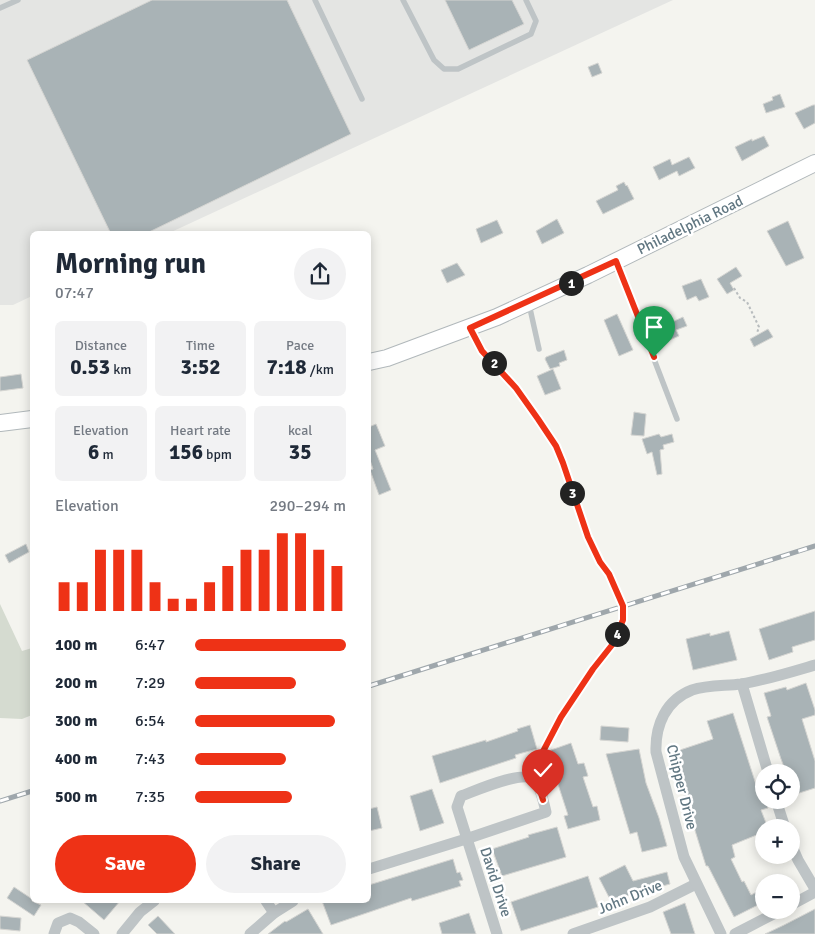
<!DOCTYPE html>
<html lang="en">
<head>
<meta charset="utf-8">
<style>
	body { margin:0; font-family:Signika,sans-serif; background:#f2f2f3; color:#1f2937; height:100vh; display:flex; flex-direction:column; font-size:19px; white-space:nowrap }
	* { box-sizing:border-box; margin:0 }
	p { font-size:16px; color:#747a83 }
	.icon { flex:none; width:28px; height:28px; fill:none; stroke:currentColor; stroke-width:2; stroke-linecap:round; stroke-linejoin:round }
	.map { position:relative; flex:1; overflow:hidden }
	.panel { position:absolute; left:30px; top:231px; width:341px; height:672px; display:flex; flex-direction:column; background:#fff; border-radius:8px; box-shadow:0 2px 12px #0003 }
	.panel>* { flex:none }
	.buttons { position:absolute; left:755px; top:764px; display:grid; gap:10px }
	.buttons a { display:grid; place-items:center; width:45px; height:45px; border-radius:50%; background:#fff; box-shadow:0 2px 12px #0003; font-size:25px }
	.pin { position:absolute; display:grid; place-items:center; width:42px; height:42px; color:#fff; margin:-51px -21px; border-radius:50% 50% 50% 0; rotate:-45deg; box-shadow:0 0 5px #0007 }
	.pin .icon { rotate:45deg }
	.km { position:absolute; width:25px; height:25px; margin:-12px; border-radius:50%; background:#222; color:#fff; font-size:14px; line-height:25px; text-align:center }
	.round { display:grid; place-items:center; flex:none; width:52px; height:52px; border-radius:26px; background:#f2f2f3 }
	.summary { display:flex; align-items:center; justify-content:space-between; height:85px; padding:0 25px }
	h1 { font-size:28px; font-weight:800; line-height:38px }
	.stats { display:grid; grid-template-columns:repeat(3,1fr); gap:8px; height:85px; padding:5px 25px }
	.stats div { display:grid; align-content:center; border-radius:8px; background:#f2f2f3; text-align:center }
	.stats b { font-size:21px; font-weight:800 }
	.stats small { font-size:14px; font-weight:400 }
	.stats p { font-size:14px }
	.chart { height:140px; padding:10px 25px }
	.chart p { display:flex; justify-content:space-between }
	.chart svg { width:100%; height:90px; margin-top:5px; stroke:#ee3216; stroke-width:6 }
	.primary-button { display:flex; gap:10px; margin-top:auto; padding:10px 25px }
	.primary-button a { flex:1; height:58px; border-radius:30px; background:#ee3216; color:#fff; font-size:20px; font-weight:800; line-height:58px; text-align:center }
	.primary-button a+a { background:#f2f2f3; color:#1f2937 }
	ul { padding:0 25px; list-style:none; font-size:16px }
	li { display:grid; grid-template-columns:80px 60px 1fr; align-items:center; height:38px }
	li i { height:12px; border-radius:6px; background:#ee3216 }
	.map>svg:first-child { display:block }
	.built { fill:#e4e5e3 }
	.green { fill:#d5dbd0 }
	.building { fill:#a9b3b6; stroke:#d5d5d2 }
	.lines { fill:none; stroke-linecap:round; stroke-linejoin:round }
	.secondary-casing { stroke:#b1b8bb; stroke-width:18 }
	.path { stroke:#b8bcbe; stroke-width:2; stroke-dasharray:2.5 2.5; stroke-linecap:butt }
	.lane { stroke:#bec4c6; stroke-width:5.5 }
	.street { stroke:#bec4c6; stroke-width:11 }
	.secondary { stroke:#fff; stroke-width:16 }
	.rail-casing { stroke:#9fa7ac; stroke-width:5 }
	.rail { stroke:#fff; stroke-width:3; stroke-dasharray:9; stroke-linecap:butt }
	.route-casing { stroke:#fff; stroke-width:10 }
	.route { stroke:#ee3216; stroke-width:6 }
	.labels { text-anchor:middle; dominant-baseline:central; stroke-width:5; stroke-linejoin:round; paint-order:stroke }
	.street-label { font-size:15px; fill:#617782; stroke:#fff }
</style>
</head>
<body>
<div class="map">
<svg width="815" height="934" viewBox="0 0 815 934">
	<rect width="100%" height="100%" fill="#f4f4ef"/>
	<!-- built -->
	<polygon class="built" points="0,0 673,0 167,234 32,234 32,296 13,305 0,305"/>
	<!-- green -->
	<polygon class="green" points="0,604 22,651 32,648 32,715 22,719 0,718"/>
	<!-- building -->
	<g class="building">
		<polygon points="152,0 287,0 351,134 145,234 111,234 27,60"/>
		<polygon points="445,0 512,0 524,24 469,50"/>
		<polygon points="598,63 602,73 592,77 588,67"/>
		<polygon points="780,94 785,107 766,113 763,104 773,100 772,97"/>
		<polygon points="813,105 815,105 815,123 804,129 795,113"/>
		<polygon points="764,136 769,146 742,161 735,147 752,139 752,141"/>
		<polygon points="689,157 695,168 679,176 677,171 659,180 653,167 670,159 672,165"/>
		<polygon points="624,182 626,186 627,185 634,199 603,214 596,201 618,190 616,186"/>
		<polygon points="557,219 564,233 542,244 536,231"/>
		<polygon points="497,220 503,233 481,243 476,229"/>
		<polygon points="788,221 804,258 786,266 767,231"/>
		<polygon points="457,263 465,275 447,283 441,270"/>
		<polygon points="736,267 742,276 730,283 734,290 727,294 717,279"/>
		<polygon points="701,279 709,297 699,301 696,296 687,300 682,286"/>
		<polygon points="617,314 633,350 619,356 604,320"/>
		<polygon points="683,317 687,326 676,330 679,336 665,342 659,328"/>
		<polygon points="768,329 773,337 754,347 750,339"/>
		<polygon points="564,350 567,360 559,363 560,366 550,369 545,359 546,357"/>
		<polygon points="553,369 561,389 545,395 537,376"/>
		<polygon points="21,374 23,388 0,391 0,377"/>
		<polygon points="634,412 646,414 644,436 631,435"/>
		<polygon points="376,424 385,446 375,450 391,490 379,495 370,470 373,469 369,457 369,427"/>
		<polygon points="659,434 661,437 672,434 674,442 663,445 664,449 660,450 662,474 657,475 652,452 647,454 642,439"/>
		<polygon points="26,544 29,552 9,563 5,555"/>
		<polygon points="815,611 815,640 792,647 793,652 769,660 759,629"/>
		<polygon points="729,631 737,660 693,670 686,639 710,633 710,636"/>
		<polygon points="806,683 815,710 815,715 802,719 815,761 815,788 793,795 791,790 791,772 786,772 781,759 767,717 771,716 764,693 786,687 787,690"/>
		<polygon points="733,713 761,800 765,800 768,808 761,810 768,828 764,828 764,832 732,845 735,857 731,859 742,882 744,881 751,895 764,888 764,902 734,917 708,866 706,866 671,753 713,739 707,721"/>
		<polygon points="530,725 537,749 515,755 516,758 440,783 432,756 486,740 486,742 518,731 517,729"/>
		<polygon points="601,726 629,728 628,742 600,740"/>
		<polygon points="571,743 578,764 584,763 588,776 583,777 593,807 597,806 600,820 568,829 564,816 568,815 554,772 558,771 551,750"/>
		<polygon points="639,749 646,783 659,818 667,846 642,852 637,832 630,834 606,754"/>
		<polygon points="432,789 444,823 420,831 410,796"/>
		<polygon points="377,807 382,828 369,831 369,809"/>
		<polygon points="557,827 566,857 502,876 492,849 529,837 528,835"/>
		<polygon points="453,859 457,873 460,872 463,880 459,881 461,886 412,901 411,898 331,925 322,901 369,901 369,885"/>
		<polygon points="625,865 633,881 667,872 670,884 648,890 647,887 612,903 599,878"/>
		<polygon points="588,876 598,907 521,931 511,902"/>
		<polygon points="14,887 32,899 32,901 41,905 34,916 7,898"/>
		<polygon points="82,901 120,901 104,920"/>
		<polygon points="685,903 695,934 671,934 663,912"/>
		<polygon points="308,909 323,934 268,934 285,921 286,922"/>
		<polygon points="815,909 815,934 765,934 784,925"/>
		<polygon points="469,913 476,934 442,934 439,923"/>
		<polygon points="0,916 21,918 20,931 0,929"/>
		<polygon points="158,916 175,934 157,934 148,925"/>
	</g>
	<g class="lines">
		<!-- secondary casing -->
		<g class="secondary-casing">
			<g id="secondary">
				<polyline points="369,362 387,358 497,317 588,275 815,163"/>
				<polyline points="0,423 32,419"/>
			</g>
		</g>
		<!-- path -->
		<polyline class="path" points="734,288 740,298 747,302 759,327 757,333"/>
		<!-- lane -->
		<g class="lane">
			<polyline points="315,0 362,99"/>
			<polyline points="403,0 434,60 444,69 458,69 531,34 536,21 526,0"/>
			<polyline points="0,8 18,0"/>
			<polyline points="617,263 677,419"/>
			<polyline points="529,304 539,349"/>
			<polyline points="470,328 482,351 516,389 538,419 555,446 563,463 588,537 600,562 609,574 623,606 623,619 612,645 593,669 561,717 537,763 527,776"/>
		</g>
		<!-- street -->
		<g class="street">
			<polyline points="742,684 768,772"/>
			<polyline points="776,800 785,828"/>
			<polyline points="791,844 798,860 815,889"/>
			<path d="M369 869 466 839 546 812C544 804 540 784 534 779 522 770 475 791 461 796L457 807 497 934"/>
			<polyline points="266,901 274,913"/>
			<polyline points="791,905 815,892"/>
			<polyline points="54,934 58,923 70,918 79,922 94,934"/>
			<polyline points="122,934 140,912 154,901"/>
			<polyline points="250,934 274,913 293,901"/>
			<polyline points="573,934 650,907 696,884"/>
			<path d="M721 934 684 857 656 752C655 725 666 700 692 690 707 685 726 686 741 684 766 680 791 672 815 665"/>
			<polyline points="735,934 781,910"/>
		</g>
		<!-- secondary -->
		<use href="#secondary" class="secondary"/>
		<!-- rail casing -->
		<g class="rail-casing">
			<g id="rail">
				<polyline points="369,686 815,546"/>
				<polyline points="0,801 32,791"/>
			</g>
		</g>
		<!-- rail -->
		<use href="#rail" class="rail"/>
	</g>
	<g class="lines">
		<!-- route casing -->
		<g class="route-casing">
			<path id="route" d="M543 800C540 790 538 780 528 776L537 763 561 717 593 669 612 645 623 620V606L609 574 600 562 588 537 563 463 556 446 538 419 516 388 482 351 470 328 616 261 654 357"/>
		</g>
		<!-- route -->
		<use href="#route" class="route"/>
	</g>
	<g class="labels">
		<!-- street labels -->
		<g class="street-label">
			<text transform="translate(690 225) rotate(-26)">Philadelphia Road</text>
			<text transform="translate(682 787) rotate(76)">Chipper Drive</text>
			<text transform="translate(496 882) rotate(72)">David Drive</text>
			<text transform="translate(630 897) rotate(-22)">John Drive</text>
		</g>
	</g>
</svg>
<div class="buttons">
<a><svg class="icon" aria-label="locate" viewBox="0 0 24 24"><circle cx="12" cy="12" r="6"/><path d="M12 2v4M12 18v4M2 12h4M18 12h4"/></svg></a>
<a>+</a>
<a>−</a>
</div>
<div class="pin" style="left:654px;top:357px;background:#1e9e55"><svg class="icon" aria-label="arrive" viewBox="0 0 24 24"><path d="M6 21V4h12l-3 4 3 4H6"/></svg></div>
<div class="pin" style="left:543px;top:800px;background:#d93025"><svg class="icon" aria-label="check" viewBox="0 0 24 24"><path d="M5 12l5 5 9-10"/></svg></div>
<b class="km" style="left:571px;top:283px">1</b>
<b class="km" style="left:494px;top:363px">2</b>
<b class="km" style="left:572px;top:493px">3</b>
<b class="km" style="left:617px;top:634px">4</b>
<section class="panel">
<div class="summary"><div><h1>Morning run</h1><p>07:47</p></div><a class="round"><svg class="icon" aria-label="share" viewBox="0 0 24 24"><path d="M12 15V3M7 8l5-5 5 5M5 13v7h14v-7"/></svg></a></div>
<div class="stats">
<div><p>Distance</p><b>0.53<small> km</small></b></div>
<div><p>Time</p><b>3:52</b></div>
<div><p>Pace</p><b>7:18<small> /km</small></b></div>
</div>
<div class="stats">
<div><p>Elevation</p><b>6<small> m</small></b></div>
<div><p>Heart rate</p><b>156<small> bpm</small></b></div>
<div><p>kcal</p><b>35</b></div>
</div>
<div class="chart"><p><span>Elevation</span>290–294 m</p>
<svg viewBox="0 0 160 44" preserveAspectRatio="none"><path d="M5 44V30M15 44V30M25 44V14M35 44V14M45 44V14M55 44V30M65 44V38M75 44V38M85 44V30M95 44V22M105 44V14M115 44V14M125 44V6M135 44V6M145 44V14M155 44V22"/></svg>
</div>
<ul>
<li><b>100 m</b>6:47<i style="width:100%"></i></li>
<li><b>200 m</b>7:29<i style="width:67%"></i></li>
<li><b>300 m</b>6:54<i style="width:93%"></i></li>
<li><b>400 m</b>7:43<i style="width:60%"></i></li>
<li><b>500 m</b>7:35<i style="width:64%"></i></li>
</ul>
<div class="primary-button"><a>Save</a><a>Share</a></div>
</section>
</div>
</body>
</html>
